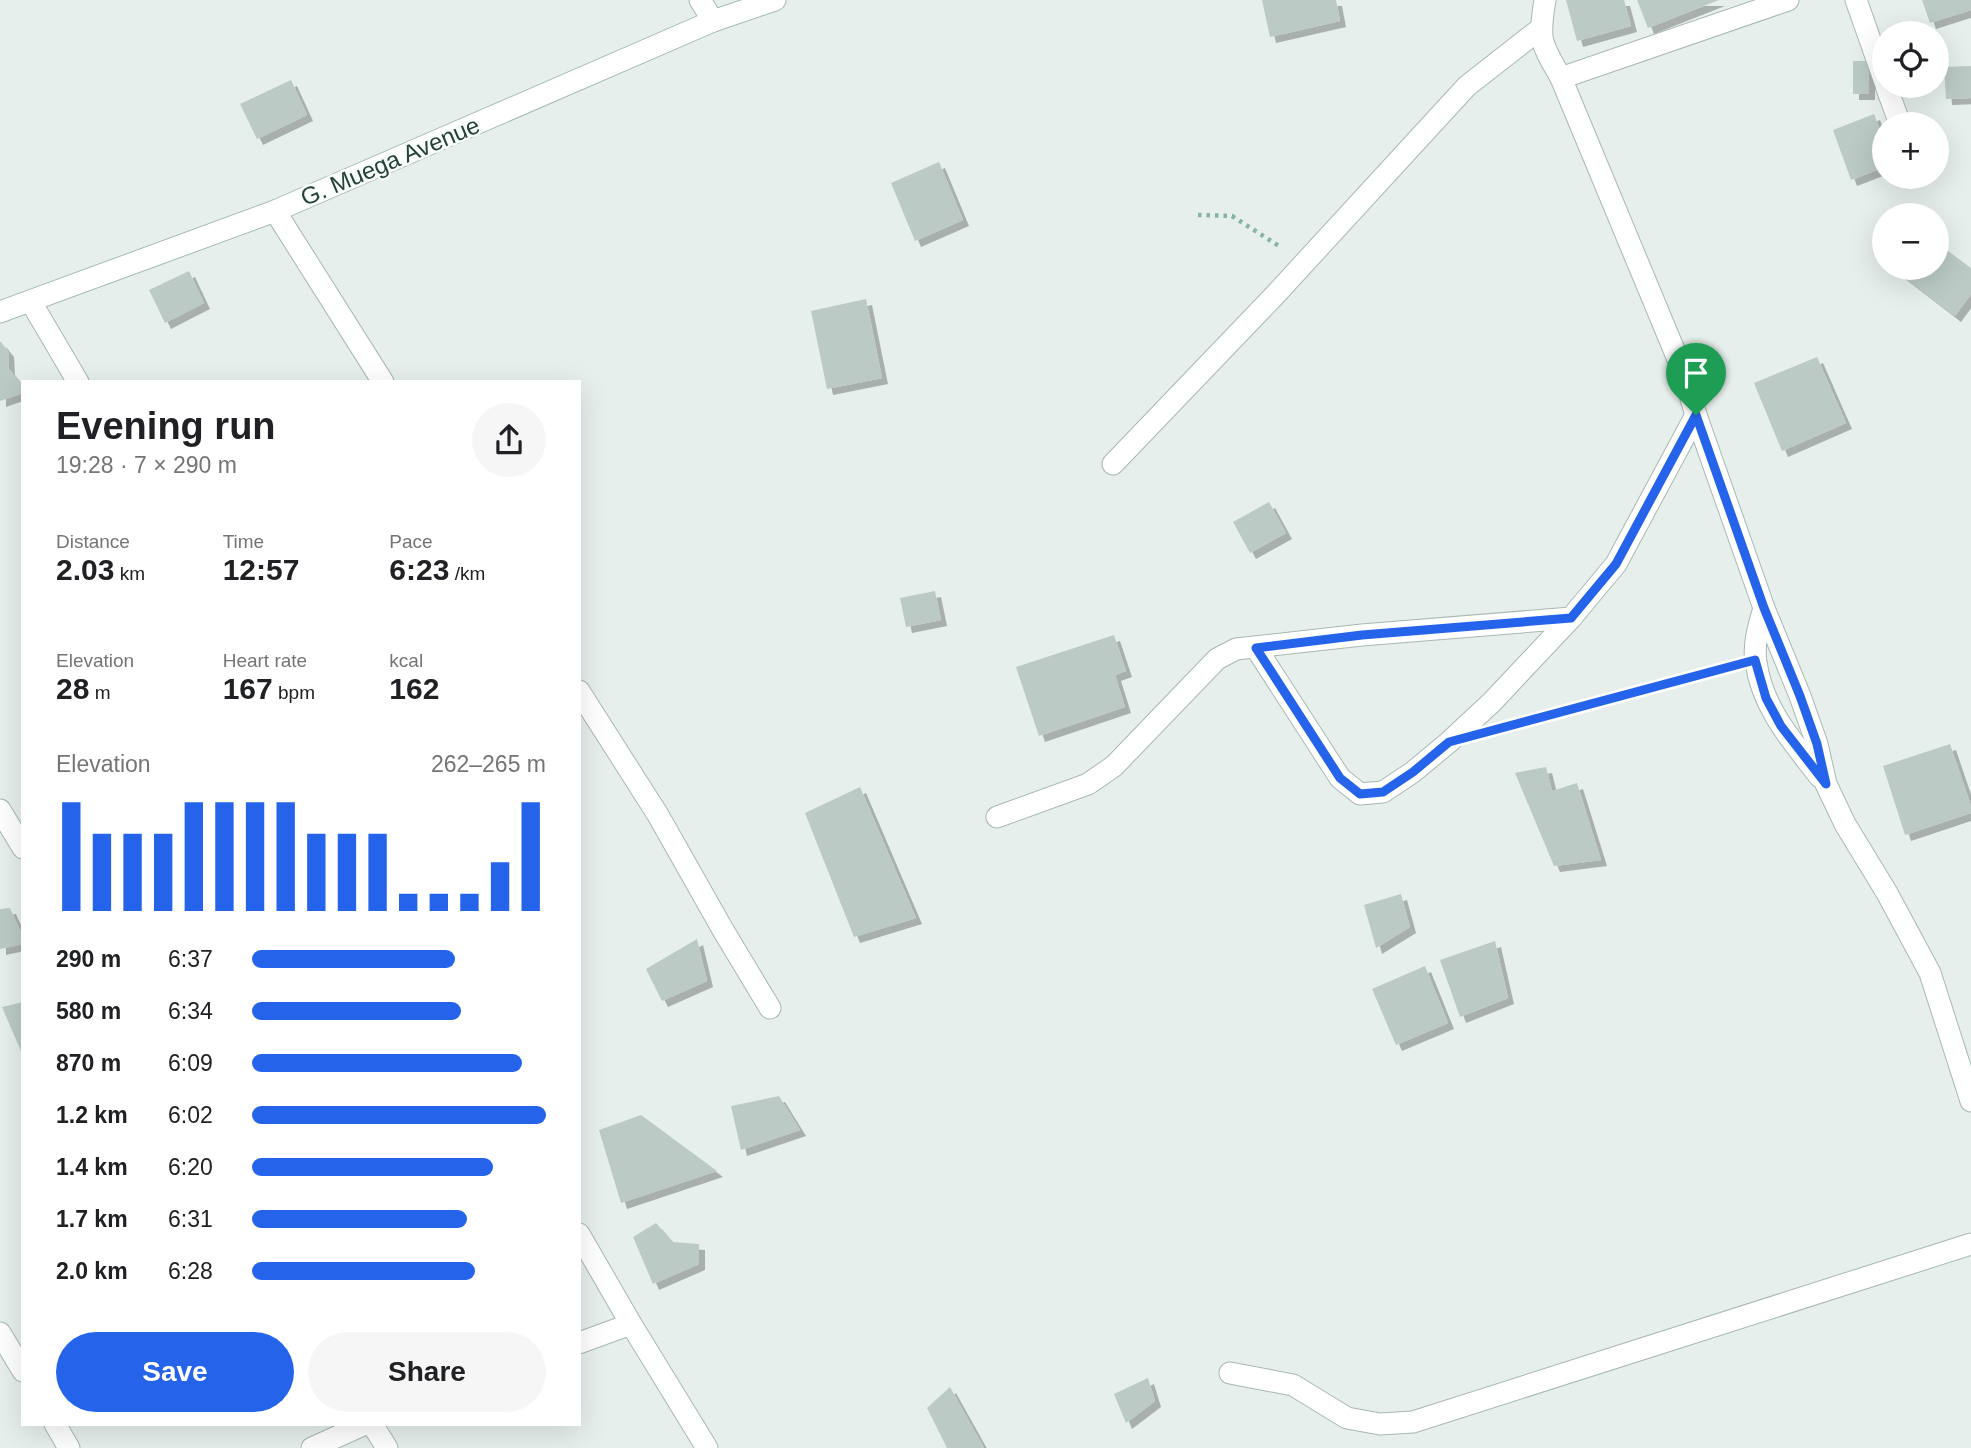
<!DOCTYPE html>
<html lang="en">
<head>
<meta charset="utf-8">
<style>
	body { margin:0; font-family:Arial,sans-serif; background:#f6f6f6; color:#202124; height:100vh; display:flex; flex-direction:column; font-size:26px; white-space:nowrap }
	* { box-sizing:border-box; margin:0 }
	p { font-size:23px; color:#757577 }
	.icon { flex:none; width:38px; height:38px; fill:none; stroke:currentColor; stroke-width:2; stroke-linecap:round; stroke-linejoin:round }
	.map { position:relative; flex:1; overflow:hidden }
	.drawer { position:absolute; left:21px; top:380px; width:560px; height:1046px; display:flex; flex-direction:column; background:#fff; border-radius:0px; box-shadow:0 7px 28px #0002 }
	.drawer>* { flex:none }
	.fabs { position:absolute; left:1872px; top:21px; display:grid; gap:14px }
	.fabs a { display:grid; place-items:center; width:77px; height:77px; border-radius:50%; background:#fff; box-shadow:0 7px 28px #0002; font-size:35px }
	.pin { position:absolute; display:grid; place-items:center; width:60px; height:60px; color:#fff; margin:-72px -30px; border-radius:50% 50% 50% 0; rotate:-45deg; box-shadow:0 0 7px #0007 }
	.pin .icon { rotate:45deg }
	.round { display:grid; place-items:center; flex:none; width:74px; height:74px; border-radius:37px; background:#f6f6f6 }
	.overview { display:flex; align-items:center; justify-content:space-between; height:119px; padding:0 35px }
	h1 { font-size:38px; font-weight:600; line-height:52px }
	.stats { display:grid; grid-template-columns:repeat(3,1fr); gap:10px; height:119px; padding:7px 35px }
	.stats div { display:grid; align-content:center }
	.stats b { font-size:30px; font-weight:600 }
	.stats small { font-size:19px; font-weight:400 }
	.stats p { font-size:19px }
	.chart { height:196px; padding:14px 35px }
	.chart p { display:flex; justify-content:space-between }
	.chart svg { width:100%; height:126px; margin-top:7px; stroke:#2563eb; stroke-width:6 }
	.primary-button { display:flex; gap:14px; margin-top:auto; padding:14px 35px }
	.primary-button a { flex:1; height:80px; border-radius:42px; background:#2563eb; color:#fff; font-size:28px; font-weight:600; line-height:80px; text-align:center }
	.primary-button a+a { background:#f6f6f6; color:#202124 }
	ul { padding:0 35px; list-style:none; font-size:23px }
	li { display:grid; grid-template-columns:112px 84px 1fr; align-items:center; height:52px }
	li i { height:18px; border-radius:9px; background:#2563eb }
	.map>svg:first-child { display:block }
	.building { fill:#bbcac4; filter:url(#shadow) }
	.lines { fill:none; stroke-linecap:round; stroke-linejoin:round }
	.street-casing { stroke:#a8b8b2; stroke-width:23 }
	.secondary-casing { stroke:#a4bbb3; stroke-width:23 }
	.path { stroke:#86b3a5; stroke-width:4.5; stroke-dasharray:3.5 5; stroke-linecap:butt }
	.street { stroke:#fff; stroke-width:21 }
	.secondary { stroke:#fff; stroke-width:21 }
	.route-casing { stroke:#fff; stroke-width:14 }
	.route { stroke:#2563eb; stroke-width:9 }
	.labels { text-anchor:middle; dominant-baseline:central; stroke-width:5; stroke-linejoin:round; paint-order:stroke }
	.street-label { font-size:24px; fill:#24423a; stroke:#f7fbf9 }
</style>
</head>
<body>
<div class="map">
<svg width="1971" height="1448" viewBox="0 0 1971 1448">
	<defs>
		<filter id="shadow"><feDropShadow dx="6" dy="6" stdDeviation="0" flood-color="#0004"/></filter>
	</defs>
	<rect width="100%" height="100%" fill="#e6efeb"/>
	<!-- building -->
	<g class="building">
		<polygon points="1262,0 1336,0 1340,21 1270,37"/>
		<polygon points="1566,0 1624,0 1631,26 1577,41"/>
		<polygon points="1637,0 1719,0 1648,28"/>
		<polygon points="1922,0 1971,0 1971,10 1930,23"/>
		<rect x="1853" y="61" width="16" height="33"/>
		<polygon points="1971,66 1971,98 1946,99 1944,67"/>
		<polygon points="291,80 307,115 257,139 240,104"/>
		<polygon points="1874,114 1885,144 1885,167 1851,180 1833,130"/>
		<polygon points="939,162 963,220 915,241 891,183"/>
		<polygon points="1937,243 1971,268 1971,294 1955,316 1898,272 1901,268 1937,268"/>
		<polygon points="189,271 204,303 165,323 149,290"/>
		<polygon points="866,299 882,378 827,389 811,311"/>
		<polygon points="0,341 8,351 9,369 23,386 23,393 0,401"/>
		<polygon points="1817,357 1846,423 1782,451 1754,383"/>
		<polygon points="1269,502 1286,533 1250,553 1233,522"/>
		<polygon points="935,591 941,620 906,627 900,598"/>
		<polygon points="1114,635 1126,671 1115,675 1125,707 1039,736 1016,667"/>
		<polygon points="1950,744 1971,806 1971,813 1905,835 1883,766"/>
		<polygon points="1546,767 1552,791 1577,783 1601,860 1554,866 1515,773"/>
		<polygon points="860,787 916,918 854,937 805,813"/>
		<polygon points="1401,894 1410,927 1376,948 1364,905"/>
		<polygon points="10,908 23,937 23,944 0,949 0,909"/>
		<polygon points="697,939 707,981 662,1001 646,969"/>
		<polygon points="1495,941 1508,998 1460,1017 1440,960"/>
		<polygon points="1425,966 1448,1023 1396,1045 1372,989"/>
		<polygon points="23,1002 23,1056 2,1007"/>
		<polygon points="779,1096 800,1130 741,1150 731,1106"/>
		<polygon points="641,1115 717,1171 621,1203 599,1130"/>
		<polygon points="656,1223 672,1242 699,1244 699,1264 653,1284 633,1237"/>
		<polygon points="1148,1378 1155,1401 1126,1423 1114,1394"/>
		<polygon points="950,1387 984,1448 947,1448 927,1408"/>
	</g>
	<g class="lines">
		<!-- street casing -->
		<g class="street-casing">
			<g id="street">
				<polyline points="700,0 713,21"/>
				<path d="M1545 0C1538 41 1541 43 1561 78L1788 0"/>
				<polyline points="1856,0 1885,82"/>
				<polyline points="1561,78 1682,369 1696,415 1764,608 1800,696 1817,744 1826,784 1845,824 1887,893 1930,973 1971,1101"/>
				<polyline points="1886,86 1900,124"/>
				<polyline points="275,211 383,382"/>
				<polyline points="31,302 78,382"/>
				<polyline points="1113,464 1275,295 1467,86 1540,29"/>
				<path d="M1764 608C1759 625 1753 644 1756 662 1762 708 1793 742 1820 777"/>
				<polyline points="1256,648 1340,778 1360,794 1383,792 1413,772 1449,742 1492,702 1571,618 1616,564 1696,415"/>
				<polyline points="579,691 658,815 723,930 770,1008"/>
				<polyline points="0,810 23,848"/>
				<polyline points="997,817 1088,784 1114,766 1217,659 1236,649 1362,635 1571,618"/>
				<polyline points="579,1234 631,1324 707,1448"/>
				<polyline points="0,1333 23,1371"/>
				<polyline points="579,1343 631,1324"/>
				<polyline points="1230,1373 1293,1385 1347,1418 1380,1424 1413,1422 1971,1244"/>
				<polyline points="55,1424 69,1448"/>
				<polyline points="372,1424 387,1448"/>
				<polyline points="312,1448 365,1424"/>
			</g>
		</g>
		<!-- secondary casing -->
		<g class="secondary-casing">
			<polyline id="secondary" points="0,312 275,211 713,21 775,0"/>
		</g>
		<!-- path -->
		<g class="path">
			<polyline points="1198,215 1232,216 1279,246"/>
			<polyline points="1514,725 1728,668"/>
		</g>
		<!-- street -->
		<use href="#street" class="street"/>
		<!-- secondary -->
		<use href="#secondary" class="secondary"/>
	</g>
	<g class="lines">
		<!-- route casing -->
		<g class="route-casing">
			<polygon id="route" points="1696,415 1764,608 1800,696 1817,744 1826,784 1781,726 1766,698 1755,660 1449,742 1413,772 1383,792 1360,794 1340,778 1256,648 1362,635 1571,618 1616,564"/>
		</g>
		<!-- route -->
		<use href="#route" class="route"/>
	</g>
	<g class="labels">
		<!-- street labels -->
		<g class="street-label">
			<text transform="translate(390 161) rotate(-23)">G. Muega Avenue</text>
		</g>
	</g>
</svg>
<div class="fabs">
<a><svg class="icon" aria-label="locate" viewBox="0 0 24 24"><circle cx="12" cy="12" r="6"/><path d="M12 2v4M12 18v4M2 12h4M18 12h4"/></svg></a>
<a>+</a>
<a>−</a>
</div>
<div class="pin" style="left:1696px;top:415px;background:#1e9e55"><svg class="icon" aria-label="arrive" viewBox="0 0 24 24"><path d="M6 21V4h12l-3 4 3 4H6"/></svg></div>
<section class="drawer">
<div class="overview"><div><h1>Evening run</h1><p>19:28 · 7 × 290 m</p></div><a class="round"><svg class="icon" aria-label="share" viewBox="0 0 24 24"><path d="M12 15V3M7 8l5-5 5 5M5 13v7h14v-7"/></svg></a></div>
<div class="stats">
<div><p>Distance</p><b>2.03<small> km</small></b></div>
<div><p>Time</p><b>12:57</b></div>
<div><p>Pace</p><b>6:23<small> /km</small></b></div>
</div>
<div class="stats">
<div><p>Elevation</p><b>28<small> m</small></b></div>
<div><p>Heart rate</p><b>167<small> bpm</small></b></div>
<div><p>kcal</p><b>162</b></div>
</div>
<div class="chart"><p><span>Elevation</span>262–265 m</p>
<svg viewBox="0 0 160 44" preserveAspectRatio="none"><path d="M5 44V6M15 44V17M25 44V17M35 44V17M45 44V6M55 44V6M65 44V6M75 44V6M85 44V17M95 44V17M105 44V17M115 44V38M125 44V38M135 44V38M145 44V27M155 44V6"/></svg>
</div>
<ul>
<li><b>290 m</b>6:37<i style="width:69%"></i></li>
<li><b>580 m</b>6:34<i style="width:71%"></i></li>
<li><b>870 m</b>6:09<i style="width:92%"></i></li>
<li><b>1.2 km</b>6:02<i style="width:100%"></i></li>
<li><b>1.4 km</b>6:20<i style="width:82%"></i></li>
<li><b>1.7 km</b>6:31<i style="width:73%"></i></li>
<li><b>2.0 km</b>6:28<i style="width:76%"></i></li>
</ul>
<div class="primary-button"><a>Save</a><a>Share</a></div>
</section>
</div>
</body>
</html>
